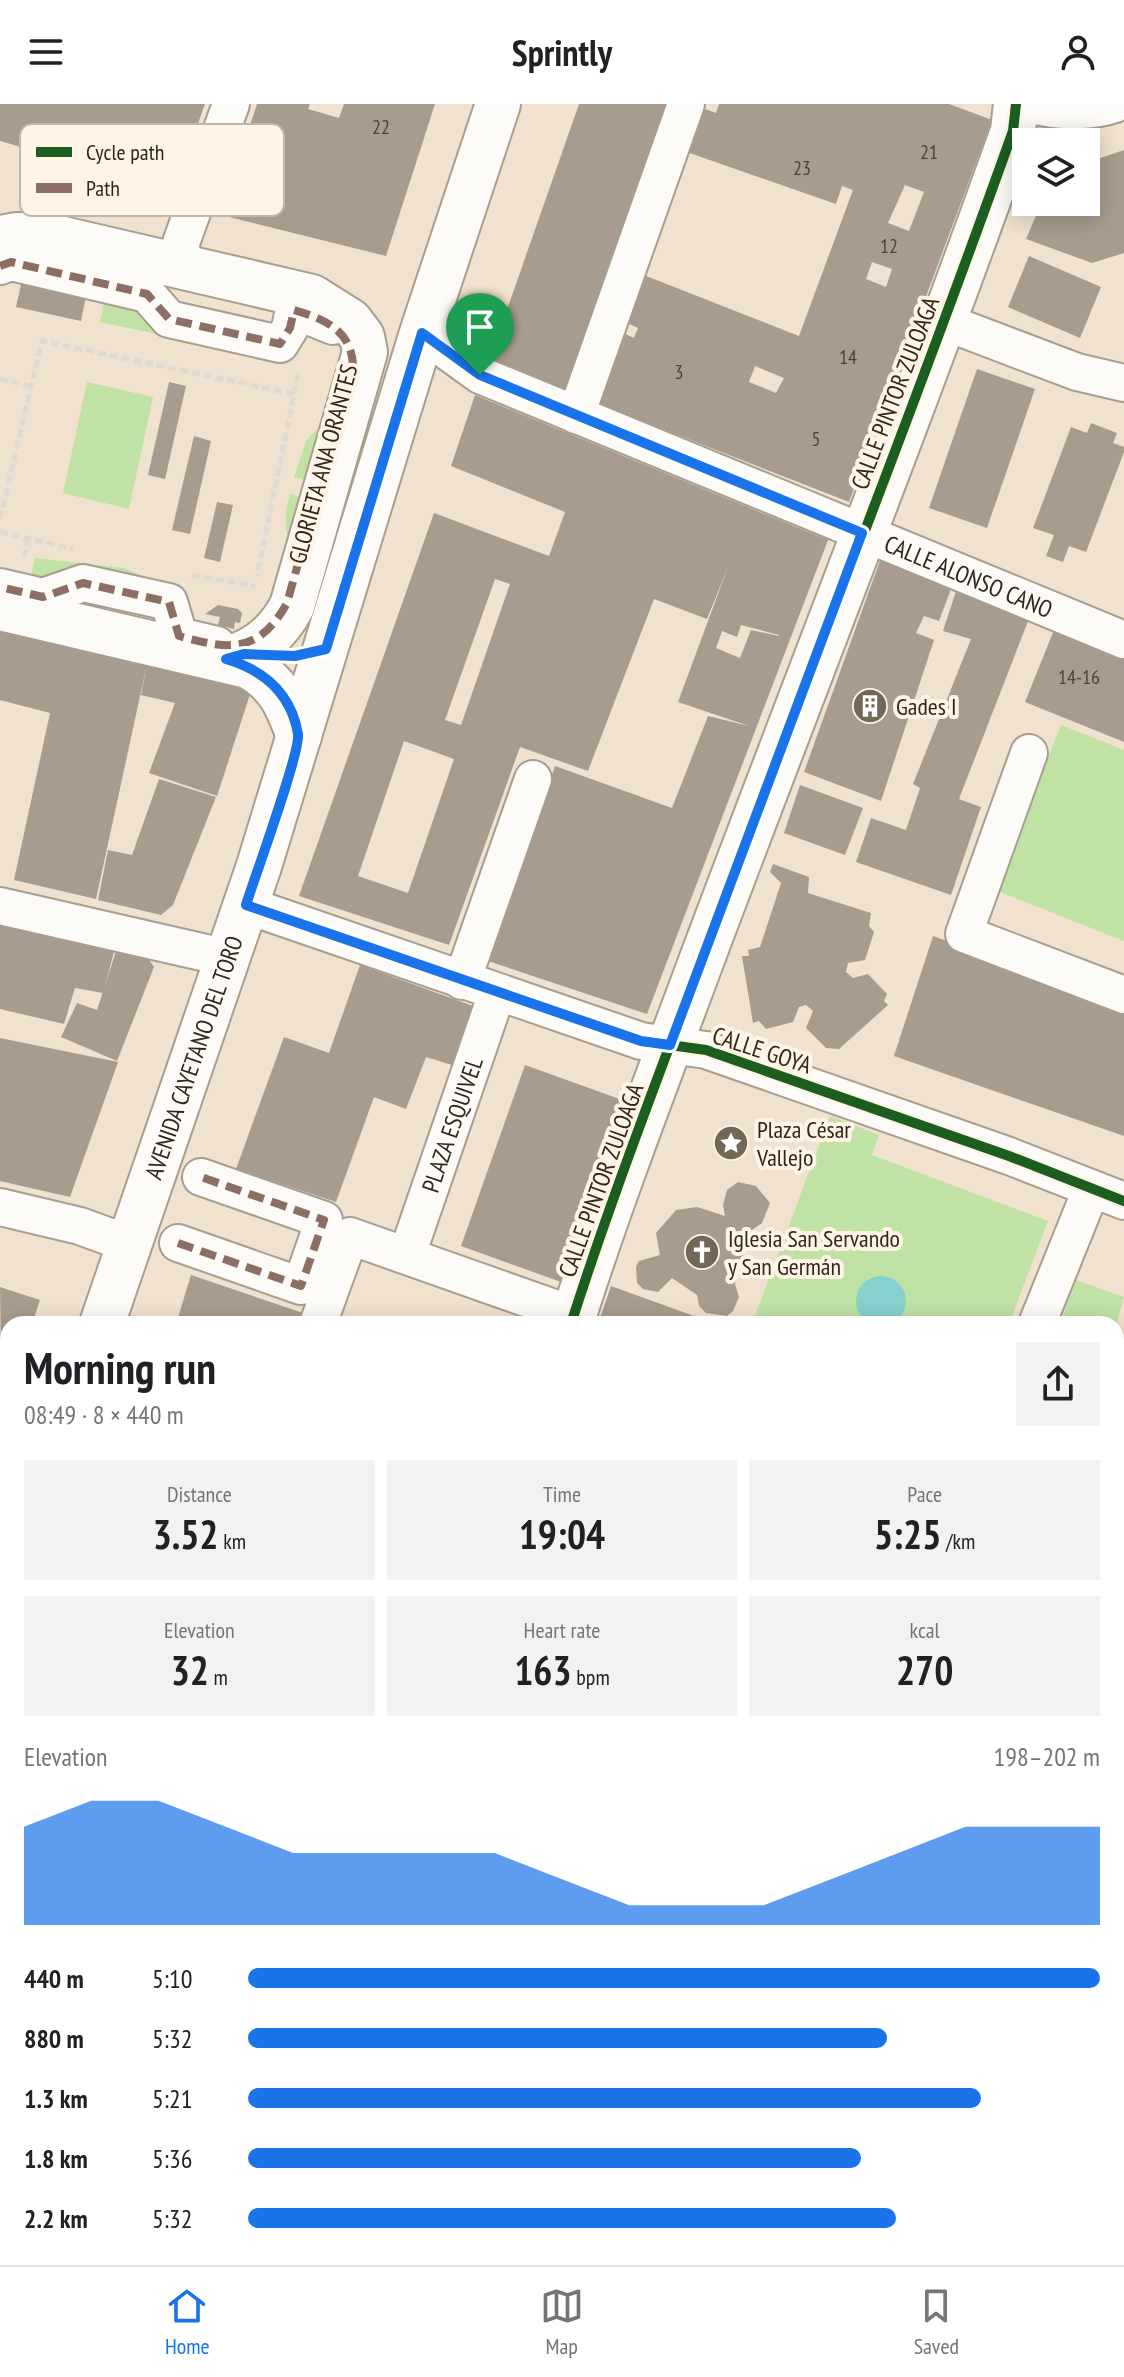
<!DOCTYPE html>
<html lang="en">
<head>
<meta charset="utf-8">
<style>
	body { margin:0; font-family:"PT Sans Narrow",sans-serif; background:#f2f2f2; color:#202124; height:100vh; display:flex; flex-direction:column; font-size:30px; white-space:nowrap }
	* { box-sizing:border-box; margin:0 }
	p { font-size:26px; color:#757577 }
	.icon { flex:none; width:44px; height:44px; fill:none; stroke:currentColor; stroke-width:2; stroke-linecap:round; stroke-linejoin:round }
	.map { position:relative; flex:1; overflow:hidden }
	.panel { position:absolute; left:0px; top:1212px; width:1124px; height:950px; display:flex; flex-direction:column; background:#fff; border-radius:24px 24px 0 0; box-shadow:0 4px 20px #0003 }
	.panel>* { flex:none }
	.fabs { position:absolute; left:1012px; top:24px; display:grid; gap:16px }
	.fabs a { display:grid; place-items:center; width:88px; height:88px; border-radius:0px; background:#fff; box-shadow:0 4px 20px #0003; font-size:40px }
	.pin { position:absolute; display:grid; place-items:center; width:68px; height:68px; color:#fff; margin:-82px -34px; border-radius:50% 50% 50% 0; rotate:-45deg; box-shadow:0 0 8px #0007 }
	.pin .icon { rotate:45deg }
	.round { display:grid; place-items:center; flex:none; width:84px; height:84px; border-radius:0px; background:#f2f2f2 }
	.headline { display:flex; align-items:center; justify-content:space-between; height:136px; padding:0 24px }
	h1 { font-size:44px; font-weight:700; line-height:60px }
	.stats { display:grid; grid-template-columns:repeat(3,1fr); gap:12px; height:136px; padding:8px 24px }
	.stats div { display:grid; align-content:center; border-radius:0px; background:#f2f2f2; text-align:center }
	.stats b { font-size:40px; font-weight:700 }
	.stats small { font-size:22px; font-weight:400 }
	.stats p { font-size:22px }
	.chart { height:224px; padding:16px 24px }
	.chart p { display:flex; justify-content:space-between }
	.chart svg { width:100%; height:144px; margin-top:8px; fill:#1a73e8; opacity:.7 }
	ul { padding:0 24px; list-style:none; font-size:26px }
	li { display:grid; grid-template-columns:128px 96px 1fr; align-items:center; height:60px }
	li i { height:20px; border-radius:10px; background:#1a73e8 }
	header { display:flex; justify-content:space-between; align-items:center; height:104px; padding:0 24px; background:#fff; font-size:36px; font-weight:700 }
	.tabs { display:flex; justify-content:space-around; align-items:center; height:112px; border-top:2px solid #e0e0e0; background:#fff; font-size:22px; color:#757577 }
	.tabs a { display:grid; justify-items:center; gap:4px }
	.tabs .on { color:#1a73e8 }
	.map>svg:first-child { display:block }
	.green { fill:#c0e2a5 }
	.water { fill:#86d0cd }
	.building { fill:#a79c8d; fill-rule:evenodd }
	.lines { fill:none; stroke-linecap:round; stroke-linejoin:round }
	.street-casing { stroke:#a89e8e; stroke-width:40 }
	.secondary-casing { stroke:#a89e8e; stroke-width:48 }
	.path { stroke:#dfdad4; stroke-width:5; stroke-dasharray:8 4; stroke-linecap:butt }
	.street { stroke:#fdfbf8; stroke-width:36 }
	.secondary { stroke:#fdfbf8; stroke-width:44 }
	.quiet { stroke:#8d6e63; stroke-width:8; stroke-dasharray:16 8; stroke-linecap:butt }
	.cycleway-casing { stroke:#fef5e6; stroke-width:15 }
	.cycleway { stroke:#1b5e20; stroke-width:10 }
	.route-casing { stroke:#fff; stroke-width:16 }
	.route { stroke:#1a73e8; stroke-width:10 }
	.labels { text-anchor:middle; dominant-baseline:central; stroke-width:8; stroke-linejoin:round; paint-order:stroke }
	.number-label { font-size:20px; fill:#4e4436 }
	.street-label { font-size:24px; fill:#302719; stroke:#fef5e6 }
	.poi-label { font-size:24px; fill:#302719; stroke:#fef5e6; text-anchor:start }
	.key { fill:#fef5e6; stroke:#c0b7a8; stroke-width:2 }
	.key-label { font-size:22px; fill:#302719 }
</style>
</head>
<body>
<header><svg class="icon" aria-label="menu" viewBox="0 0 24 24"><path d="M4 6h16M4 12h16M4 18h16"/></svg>Sprintly<svg class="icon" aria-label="person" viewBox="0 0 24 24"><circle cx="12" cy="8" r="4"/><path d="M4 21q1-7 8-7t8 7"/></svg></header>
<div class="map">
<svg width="1124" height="2161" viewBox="0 0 1124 2161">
	<rect width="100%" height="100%" fill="#f0e2ce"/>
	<!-- green -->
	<g class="green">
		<polygon points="108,181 270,254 100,218"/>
		<polygon points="87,278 153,293 129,405 63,389"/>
		<path d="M317 325 335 328 300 451C282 439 284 409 290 390L307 394 311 378 294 373 306 337Z"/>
		<polygon points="35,454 124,464 158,479 27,489"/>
		<polygon points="1061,621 1124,646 1124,837 995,786"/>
		<polygon points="830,1012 879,1031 872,1051 1048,1117 1009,1220 752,1220"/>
		<polygon points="1076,1176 1124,1193 1116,1221 1060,1220"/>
	</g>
	<!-- water -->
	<circle class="water" cx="881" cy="1197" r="25"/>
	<!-- building -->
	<g class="building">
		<polygon points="0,0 205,0 185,56 145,78 0,37"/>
		<polygon points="257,0 310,0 308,5 339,14 344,0 435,0 386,152 221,111"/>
		<polygon points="579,0 677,0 572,291 485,253 509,200"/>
		<path d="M719 0H949L992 16 849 398 594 298 621 228 634 234 638 224 623 217 641 170 799 232 853 86 842 82 836 100 681 46 697 2 716 9ZM905 81 924 88 909 127 888 119ZM872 158 892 165 886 183 866 175ZM755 262 784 274 776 289 749 278Z"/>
		<polygon points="1124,46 1124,149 1092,159 1026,135 1042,98 1086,98 1086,59"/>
		<polygon points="1029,152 1101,183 1080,234 1008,203"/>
		<polygon points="25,162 89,177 81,217 16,203"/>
		<polygon points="977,265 1035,285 987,424 929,404"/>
		<polygon points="169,278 186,282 165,375 148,371"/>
		<path d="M475 291 828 436 647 910 485 856 555 662 672 704 708 612 749 622 678 598 728 463 707 515 654 495 588 667 520 643 449 841 299 792 434 409 549 452 565 408 451 362ZM495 475 510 480 461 621 445 616ZM741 521 779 531V532L751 526 740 554 716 544 722 527 737 533ZM404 637 454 655 408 789 358 772Z"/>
		<polygon points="1091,319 1117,329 1113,339 1124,343 1124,348 1086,448 1069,442 1063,458 1046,452 1054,431 1033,424 1071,323 1087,329"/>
		<polygon points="194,332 211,337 190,430 172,426"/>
		<polygon points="217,398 233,401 220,458 204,454"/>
		<polygon points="882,451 954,477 939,517 924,512 916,529 934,536 881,697 804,668"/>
		<polygon points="957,484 1030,512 959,695 981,703 951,791 856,758 871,714 906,726 920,684 913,680 971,535 943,527"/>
		<polygon points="218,501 238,505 242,509 240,519 235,518 234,525 218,521 220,513 205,510"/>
		<polygon points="0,513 255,575 217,692 149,669 175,599 141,591 147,560 96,795 14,776 50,609 0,596"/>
		<polygon points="1056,521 1124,548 1124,638 1025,598"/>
		<polygon points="159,675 216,693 173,801 161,811 98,796 108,746 132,751"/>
		<polygon points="800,681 863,704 845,751 784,729"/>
		<polygon points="773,760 809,773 808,789 871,809 869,822 874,828 865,856 848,859 846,868 853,874 868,870 887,890 884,897 888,901 839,945 826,944 806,924 813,907 806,901 799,903 793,918 766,925 759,917 753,919 742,852 749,852 748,846 760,843 781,779 770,768"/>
		<polygon points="0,817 115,844 103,889 75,884 64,920 0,905"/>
		<polygon points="933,832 1124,901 1124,1032 894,952"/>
		<polygon points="117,844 146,851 154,863 117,957 61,933 77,899 97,906"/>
		<polygon points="360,861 473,902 452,961 426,953 406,1005 374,993 336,1098 236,1065 284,933 329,949"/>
		<polygon points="0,934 118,958 70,1093 0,1077"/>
		<polygon points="525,961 625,997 561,1178 461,1142"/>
		<polygon points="738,1078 756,1082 770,1099 762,1119 742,1133 745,1144 735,1180 739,1193 733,1207 727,1212 706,1209 699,1202 697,1191 672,1174 658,1188 643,1185 637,1179 636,1163 639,1157 660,1151 656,1129 676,1106 697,1103 725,1112 723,1101 727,1086"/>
		<polygon points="191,1171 303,1209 299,1220 176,1220"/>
		<polygon points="611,1182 716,1220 598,1220"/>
		<polygon points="0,1183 40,1196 32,1220 8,1220 8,1294 2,1312"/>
		<polygon points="1124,1234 1124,1274 1116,1272 1116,1256"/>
		<polygon points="1116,1397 1124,1400 1116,1429"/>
		<polygon points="8,1703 8,1834 0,1831 0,1725"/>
		<polygon points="1124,1708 1124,1839 1116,1858 1116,1727"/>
		<polygon points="0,1925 8,1928 8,2010 1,2029 8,2032 8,2129 0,2126"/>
		<polygon points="76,2154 129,2154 127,2161 94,2161"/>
		<polygon points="300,2154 313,2155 365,2154 362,2161 298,2161"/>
		<polygon points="496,2154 567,2154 564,2161 494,2161"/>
		<polygon points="664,2154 715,2154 713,2158 719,2161 662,2161"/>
		<polygon points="903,2154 993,2154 990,2161 920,2161"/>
	</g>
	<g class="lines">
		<!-- street casing -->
		<g class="street-casing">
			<g id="street">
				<path d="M1026 0C1055 7 1086 10 1115 0"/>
				<polyline points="0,162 11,158 147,190 169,215 280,240 290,224 294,206 333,222"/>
				<polyline points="182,165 181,139 231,0"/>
				<polyline points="945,218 1077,268 1124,279"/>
				<path id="s1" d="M422 229 480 271 1124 536"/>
				<polyline points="576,311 686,0"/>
				<polyline points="0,483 43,493 83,479 169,498 179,532 217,541"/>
				<polyline points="1029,649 964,830 1124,891"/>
				<polyline points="246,801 641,937 706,946 1009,1052 1124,1097"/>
				<polyline points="0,802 228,854"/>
				<polyline points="462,877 533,675"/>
				<polyline points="0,1103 80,1122 129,1140"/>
				<polyline points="178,1139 301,1182 324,1116 201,1073"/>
				<path id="s2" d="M407 1151 497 889"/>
				<polyline points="318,1220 350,1132 574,1211"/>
				<polyline points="1037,1220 1091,1086"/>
				<polyline points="1116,1288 1124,1291"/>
				<polyline points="0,1625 8,1628"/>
				<polyline points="1116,1662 1124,1665"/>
				<polyline points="407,2161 410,2154"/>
				<polyline points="454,2161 457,2154"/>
				<polyline points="617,2161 620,2154"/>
			</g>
		</g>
		<!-- secondary casing -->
		<g class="secondary-casing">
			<g id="secondary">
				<path d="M0 134 17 131 50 132 312 193 350 217 362 233 365 248 292 502C278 529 255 548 226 555"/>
				<path d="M0 504 248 562C279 579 287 600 299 632"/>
				<path id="s3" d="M102 1220 259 762 422 229 498 0"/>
				<path d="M571 1220C611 1094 659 971 705 847 808 573 915 302 1013 27L1016 0"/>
				<polyline points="0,1509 8,1487"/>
				<polyline points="1116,2086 1124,2068"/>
				<polyline points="248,2161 251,2154"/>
				<polyline points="1083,2161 1086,2154"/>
			</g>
		</g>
		<!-- path -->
		<g class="path">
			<polyline points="0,275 32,283"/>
			<polyline points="294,290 298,267"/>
			<polyline points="0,415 42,237 294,290 257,472"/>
			<polyline points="0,428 73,445"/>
			<polyline points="24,453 28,435"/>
			<polyline points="192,471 255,482"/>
		</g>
		<!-- street -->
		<use href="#street" class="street"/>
		<!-- secondary -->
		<use href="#secondary" class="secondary"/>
		<!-- quiet -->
		<g class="quiet">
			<path d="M0 162 11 158 147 190 169 215 280 240 290 224 294 206C325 215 353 227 353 264L287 499C259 550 229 546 179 532L169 498 83 479 43 493 0 483"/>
			<polyline points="178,1139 301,1182 324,1116 201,1073"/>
		</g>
		<!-- cycleway casing -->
		<g class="cycleway-casing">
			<g id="cycleway">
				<polyline points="246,801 641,937 706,946 1009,1052 1124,1097"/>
				<path d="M571 1220C611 1094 659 971 705 847 808 573 915 302 1013 27L1016 0"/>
			</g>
		</g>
		<!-- cycleway -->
		<use href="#cycleway" class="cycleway"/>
	</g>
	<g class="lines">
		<!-- route casing -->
		<g class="route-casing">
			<path id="route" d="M422 229 480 271 862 429 670 941 641 937 246 801C254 775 301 647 298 630 291 589 263 566 226 555L244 550 295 552 326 545Z"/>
		</g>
		<!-- route -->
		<use href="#route" class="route"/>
	</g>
	<!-- icons -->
	<defs>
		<g id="building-disc" transform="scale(1.8)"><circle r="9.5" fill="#736858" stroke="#fef5e6"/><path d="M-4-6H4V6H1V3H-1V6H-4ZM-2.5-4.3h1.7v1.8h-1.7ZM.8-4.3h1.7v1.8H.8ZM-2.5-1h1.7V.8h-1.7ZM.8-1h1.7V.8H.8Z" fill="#fff"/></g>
		<g id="sight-disc" transform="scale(1.8)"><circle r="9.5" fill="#736858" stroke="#fef5e6"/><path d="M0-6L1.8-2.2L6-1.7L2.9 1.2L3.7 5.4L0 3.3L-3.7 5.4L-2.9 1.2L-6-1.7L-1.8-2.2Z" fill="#fff"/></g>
		<g id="church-disc" transform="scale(1.8)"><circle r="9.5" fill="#736858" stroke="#fef5e6"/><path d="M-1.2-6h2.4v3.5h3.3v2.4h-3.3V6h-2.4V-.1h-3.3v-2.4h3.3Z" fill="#fff"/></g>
	</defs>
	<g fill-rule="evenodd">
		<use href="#building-disc" x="870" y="602"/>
		<use href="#sight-disc" x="731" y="1039"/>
		<use href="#church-disc" x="702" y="1148"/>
	</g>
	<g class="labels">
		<!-- number labels -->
		<g class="number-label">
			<text x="381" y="23">22</text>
			<text x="929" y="48">21</text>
			<text x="802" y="64">23</text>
			<text x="889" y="142">12</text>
			<text x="848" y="253">14</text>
			<text x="679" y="268">3</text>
			<text x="816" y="335">5</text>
			<text x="1079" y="573">14-16</text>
		</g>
		<!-- street labels -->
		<g class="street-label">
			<text transform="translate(895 289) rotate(-69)">CALLE PINTOR ZULOAGA</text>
			<text transform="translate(323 360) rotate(-75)">GLORIETA ANA ORANTES</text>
			<text stroke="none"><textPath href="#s1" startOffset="600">CALLE ALONSO CANO</textPath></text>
			<text transform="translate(762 946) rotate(18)">CALLE GOYA</text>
			<text stroke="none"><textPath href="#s3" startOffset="282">AVENIDA CAYETANO DEL TORO</textPath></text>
			<text stroke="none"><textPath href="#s2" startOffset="138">PLAZA ESQUIVEL</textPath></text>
			<text transform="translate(601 1076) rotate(-70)">CALLE PINTOR ZULOAGA</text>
		</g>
		<!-- poi labels -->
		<g class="poi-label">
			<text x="896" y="602">Gades I</text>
			<text x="757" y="1025">Plaza César<tspan x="757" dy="28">Vallejo</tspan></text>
			<text x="728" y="1134">Iglesia San Servando<tspan x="728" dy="28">y San Germán</tspan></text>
		</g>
	</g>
	<!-- legend -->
	<rect x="20" y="20" width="264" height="92" rx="12" class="key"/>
	<rect x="36" y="43" width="36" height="10" fill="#1b5e20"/>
	<rect x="36" y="79" width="36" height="10" fill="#8d6e63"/>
	<g class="key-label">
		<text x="86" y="56">Cycle path</text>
		<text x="86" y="92">Path</text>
	</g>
</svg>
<div class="fabs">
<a><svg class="icon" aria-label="layers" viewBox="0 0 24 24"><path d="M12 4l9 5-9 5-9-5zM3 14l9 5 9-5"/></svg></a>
</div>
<div class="pin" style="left:480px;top:271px;background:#1e9e55"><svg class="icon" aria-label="arrive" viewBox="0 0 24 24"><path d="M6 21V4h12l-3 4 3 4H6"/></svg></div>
<section class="panel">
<div class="headline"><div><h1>Morning run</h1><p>08:49 · 8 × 440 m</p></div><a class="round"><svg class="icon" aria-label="share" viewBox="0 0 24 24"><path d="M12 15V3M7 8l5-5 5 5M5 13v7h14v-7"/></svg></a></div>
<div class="stats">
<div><p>Distance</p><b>3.52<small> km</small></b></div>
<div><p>Time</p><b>19:04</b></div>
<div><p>Pace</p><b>5:25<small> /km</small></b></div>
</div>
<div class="stats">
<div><p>Elevation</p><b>32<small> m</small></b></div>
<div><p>Heart rate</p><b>163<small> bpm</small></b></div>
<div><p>kcal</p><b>270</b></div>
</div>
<div class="chart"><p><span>Elevation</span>198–202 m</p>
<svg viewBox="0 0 160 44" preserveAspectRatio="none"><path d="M0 44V14L10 6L20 6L30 14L40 22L50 22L60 22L70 22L80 30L90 38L100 38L110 38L120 30L130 22L140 14L150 14L160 14V44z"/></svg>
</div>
<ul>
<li><b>440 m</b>5:10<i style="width:100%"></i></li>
<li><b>880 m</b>5:32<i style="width:75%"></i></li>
<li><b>1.3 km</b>5:21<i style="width:86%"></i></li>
<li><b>1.8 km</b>5:36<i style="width:72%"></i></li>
<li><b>2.2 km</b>5:32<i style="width:76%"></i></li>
</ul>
</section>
</div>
<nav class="tabs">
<a class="on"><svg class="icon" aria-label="home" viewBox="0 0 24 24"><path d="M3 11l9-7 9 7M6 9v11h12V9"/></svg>Home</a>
<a><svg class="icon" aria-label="map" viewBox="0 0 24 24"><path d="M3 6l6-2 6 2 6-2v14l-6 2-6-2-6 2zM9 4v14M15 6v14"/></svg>Map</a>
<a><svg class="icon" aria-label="saved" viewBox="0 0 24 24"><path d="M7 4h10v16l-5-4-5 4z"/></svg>Saved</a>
</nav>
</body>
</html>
